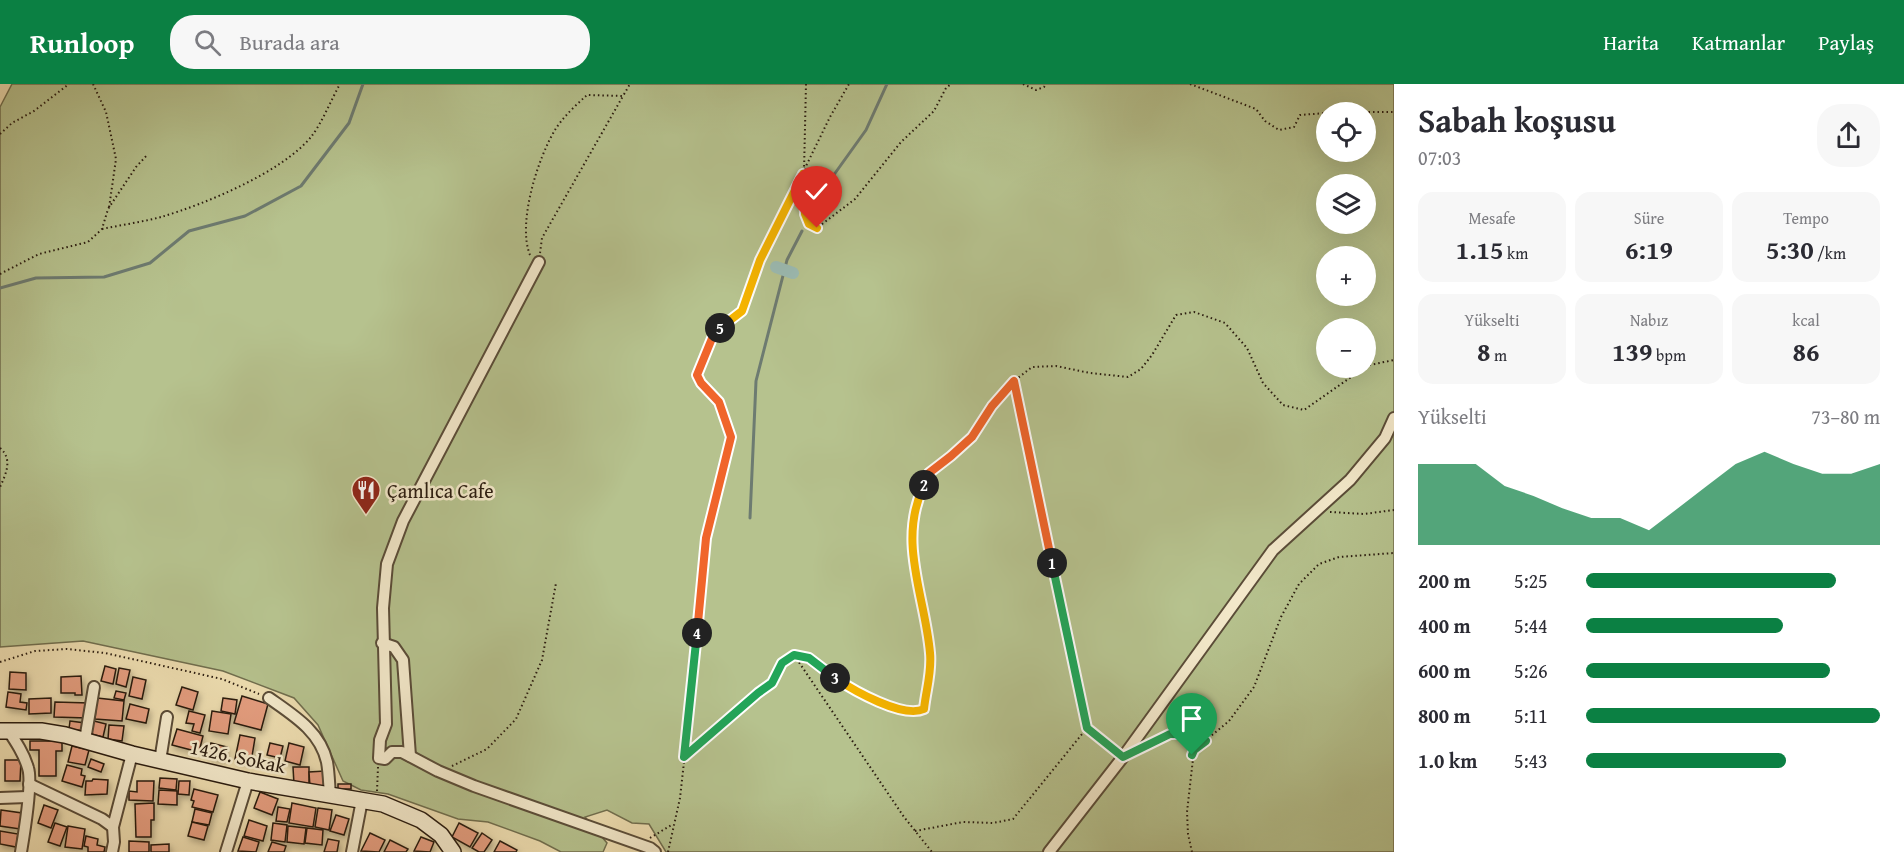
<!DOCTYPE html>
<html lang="tr">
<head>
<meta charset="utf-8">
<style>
	body { margin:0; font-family:"Gentium Book Plus",serif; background:#f7f7f7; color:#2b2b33; height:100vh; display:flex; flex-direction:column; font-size:22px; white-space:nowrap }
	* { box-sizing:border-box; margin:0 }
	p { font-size:20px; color:#7c7c81 }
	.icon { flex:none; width:33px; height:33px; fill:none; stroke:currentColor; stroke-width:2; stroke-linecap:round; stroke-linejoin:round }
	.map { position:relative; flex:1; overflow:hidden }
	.drawer { display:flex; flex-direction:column; background:#fff; width:510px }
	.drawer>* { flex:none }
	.controls { position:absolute; left:1316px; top:18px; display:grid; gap:12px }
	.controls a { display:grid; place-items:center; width:60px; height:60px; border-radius:50%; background:#fff; box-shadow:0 6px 24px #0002; font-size:30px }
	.pin { position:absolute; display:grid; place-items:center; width:51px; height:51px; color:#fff; margin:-62px -26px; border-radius:50% 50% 50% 0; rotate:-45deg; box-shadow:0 0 6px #0007 }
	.pin .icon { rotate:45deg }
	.km { position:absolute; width:30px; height:30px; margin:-15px; border-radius:50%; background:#222; color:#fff; font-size:16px; line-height:30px; text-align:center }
	.round { display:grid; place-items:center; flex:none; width:63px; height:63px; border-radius:24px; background:#f7f7f7 }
	.headline { display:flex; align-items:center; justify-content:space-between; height:102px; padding:0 24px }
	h1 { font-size:33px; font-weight:700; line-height:45px }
	.metrics { display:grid; grid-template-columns:repeat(3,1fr); gap:9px; height:102px; padding:6px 24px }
	.metrics div { display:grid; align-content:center; border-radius:15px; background:#f7f7f7; text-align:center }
	.metrics b { font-size:26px; font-weight:700 }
	.metrics small { font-size:16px; font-weight:400 }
	.metrics p { font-size:16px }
	.chart { height:168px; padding:12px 24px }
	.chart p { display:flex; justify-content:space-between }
	.chart svg { width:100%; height:108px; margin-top:6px; fill:#0b8043; opacity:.7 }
	ul { padding:0 24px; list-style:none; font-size:20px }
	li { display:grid; grid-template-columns:96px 72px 1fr; align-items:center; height:45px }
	li i { height:15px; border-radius:8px; background:#0b8043 }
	header { display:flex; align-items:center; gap:36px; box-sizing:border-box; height:84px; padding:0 30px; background:#0b8043; color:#fff }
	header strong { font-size:28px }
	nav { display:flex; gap:33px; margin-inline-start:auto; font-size:21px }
	.search { width:420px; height:54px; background:#f7f7f7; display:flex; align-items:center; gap:15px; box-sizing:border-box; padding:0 21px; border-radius:24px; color:#7c7c81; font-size:22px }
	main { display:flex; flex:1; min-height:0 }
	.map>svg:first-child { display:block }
	.green { fill:#b6c28e; stroke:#706e4e; stroke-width:1.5; fill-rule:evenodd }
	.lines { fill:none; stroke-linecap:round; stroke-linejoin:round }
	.stream { stroke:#6d7b71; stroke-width:3 }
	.canal { stroke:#9bbbb3; stroke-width:12 }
	.building { fill:#e49d7f; stroke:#291b0f; stroke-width:1.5; filter:url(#shadow) }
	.minor-casing { stroke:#5a4c38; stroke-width:14 }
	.secondary-casing { stroke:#291b0f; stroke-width:18 }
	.path { stroke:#291b0f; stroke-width:2; stroke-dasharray:1.5 3; stroke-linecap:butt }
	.minor { stroke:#f4eacc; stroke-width:10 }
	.secondary { stroke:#f4eacc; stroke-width:15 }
	.split-1-casing { stroke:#fff; stroke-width:12 }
	.split-2-casing { stroke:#fff; stroke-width:12 }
	.split-3-casing { stroke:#fff; stroke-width:12 }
	.split-4-casing { stroke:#fff; stroke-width:12 }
	.split-5-casing { stroke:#fff; stroke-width:12 }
	.split-6-casing { stroke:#fff; stroke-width:12 }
	.split-1 { stroke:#22a559; stroke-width:8 }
	.split-2 { stroke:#f0652b; stroke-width:8 }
	.split-3 { stroke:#f5b400; stroke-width:8 }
	.split-4 { stroke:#22a559; stroke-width:8 }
	.split-5 { stroke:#f0652b; stroke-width:8 }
	.split-6 { stroke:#f5b400; stroke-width:8 }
	.labels { text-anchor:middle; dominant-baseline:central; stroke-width:5; stroke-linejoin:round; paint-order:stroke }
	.poi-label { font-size:20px; fill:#291b0f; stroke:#f4eacc; text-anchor:start }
	.street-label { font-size:20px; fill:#291b0f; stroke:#f4eacc }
</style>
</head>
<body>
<header>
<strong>Runloop</strong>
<div class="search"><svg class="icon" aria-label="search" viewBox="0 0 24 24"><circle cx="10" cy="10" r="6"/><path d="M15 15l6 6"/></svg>Burada ara</div>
<nav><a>Harita</a><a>Katmanlar</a><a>Paylaş</a></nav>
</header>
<main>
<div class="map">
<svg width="1394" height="768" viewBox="0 0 1394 768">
	<defs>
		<filter id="shadow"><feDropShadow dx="2" dy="3.5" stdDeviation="3" flood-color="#0004"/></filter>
	</defs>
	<rect width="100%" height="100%" fill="#eedeb1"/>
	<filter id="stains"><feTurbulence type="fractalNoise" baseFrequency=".00333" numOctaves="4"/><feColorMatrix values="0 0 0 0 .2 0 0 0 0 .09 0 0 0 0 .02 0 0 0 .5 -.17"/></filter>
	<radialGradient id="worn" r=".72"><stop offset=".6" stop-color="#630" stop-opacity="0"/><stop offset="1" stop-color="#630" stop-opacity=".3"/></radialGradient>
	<!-- green -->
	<path class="green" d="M12 0H1394V768H666L649 740 632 739 607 726 585 733 607 759 603 768H561L540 757 488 738 458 735 388 710 361 706 343 697 318 641 294 614 223 587 83 557 0 563V23ZM1326 28H1365V68H1326ZM1326 100H1365V140H1326ZM1326 172H1365V212H1326ZM1326 244H1365V284H1326Z"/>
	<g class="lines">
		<!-- stream -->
		<g class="stream">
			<polyline points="814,123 823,106 866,46 887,0"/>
			<polyline points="0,204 36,194 104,193 150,179 189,147 245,132 301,102 349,39 363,0"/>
			<polyline points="750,434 756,297 787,176 802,147"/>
		</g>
		<!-- canal -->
		<polyline class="canal" points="776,183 793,189"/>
	</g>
	<!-- building -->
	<g class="building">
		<polygon points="105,582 116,585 113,600 101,597"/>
		<polygon points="119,584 130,586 126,603 116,600"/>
		<polygon points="10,588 26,589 26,606 9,605"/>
		<polygon points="81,592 82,611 75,611 75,609 61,609 61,593"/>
		<polygon points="133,593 146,596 142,615 129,612"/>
		<polygon points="182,603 198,608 193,626 176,621"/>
		<polygon points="116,607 126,609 124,616 114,614"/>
		<polygon points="8,608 21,610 20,618 27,619 26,626 6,623"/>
		<polygon points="242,612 268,620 261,646 234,639"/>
		<polygon points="51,614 51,629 29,630 29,615"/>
		<polygon points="97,614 124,617 122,637 95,635"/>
		<polygon points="223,614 237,616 235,630 221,627"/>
		<polygon points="55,618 89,619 88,634 54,633"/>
		<polygon points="130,620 149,625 146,639 126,635"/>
		<polygon points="189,627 205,631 200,649 192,647 194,640 186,639"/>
		<polygon points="212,627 231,630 228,650 209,647"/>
		<polygon points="70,637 85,639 84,647 69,645"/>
		<polygon points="94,637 106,640 103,653 91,650"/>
		<polygon points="109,641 124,642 122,657 108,655"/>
		<polygon points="177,645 203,652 199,668 172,661"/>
		<polygon points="240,651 255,654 251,678 235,675"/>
		<polygon points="30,657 62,657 62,667 56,667 56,692 39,692 39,666 30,666"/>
		<polygon points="211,659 227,663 224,676 207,672"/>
		<polygon points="270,659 283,662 280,674 267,671"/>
		<polygon points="289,659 304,663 300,681 285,677"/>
		<polygon points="72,662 89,666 85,681 68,678"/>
		<polygon points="91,675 104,680 101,688 88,683"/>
		<polygon points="5,676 21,676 20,697 5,697"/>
		<polygon points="67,681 82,685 81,691 85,692 82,703 62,697"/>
		<polygon points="293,683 309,683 309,700 294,700"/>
		<polygon points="325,687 326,702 310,703 309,688"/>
		<polygon points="160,694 177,695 176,706 159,704"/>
		<polygon points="93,695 108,696 107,710 85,711 86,697 92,697"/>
		<polygon points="137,697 154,697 153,717 129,716 129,707 137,708"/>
		<polygon points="179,697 190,697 189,711 178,710"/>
		<rect x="338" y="700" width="13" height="5"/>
		<polygon points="194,705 218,711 213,728 192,723 194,717 191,716"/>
		<polygon points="159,706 177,707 177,721 158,720"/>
		<polygon points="260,708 278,715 272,731 254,724"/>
		<polygon points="154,719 154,736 151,736 151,753 136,753 135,720"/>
		<polygon points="292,719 316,724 313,743 289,739"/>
		<polygon points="44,721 58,726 51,744 38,739"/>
		<polygon points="278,723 290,725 287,738 276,737"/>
		<polygon points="318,724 332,726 329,746 315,743"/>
		<polygon points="195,725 212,729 209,741 192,738"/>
		<polygon points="1,726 22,729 20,745 0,742"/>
		<polygon points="336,731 349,735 344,751 330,747"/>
		<polygon points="249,736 267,742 263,757 244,752"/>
		<polygon points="192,738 208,742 204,756 188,752"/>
		<polygon points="55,739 67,743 60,762 48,758"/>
		<polygon points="273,739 287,741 285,758 271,756"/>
		<polygon points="459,739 478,749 470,763 452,753"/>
		<polygon points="68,742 85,745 82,765 65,763"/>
		<polygon points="288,742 306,744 304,760 287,758"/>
		<polygon points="307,744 323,746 322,761 305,759"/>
		<polygon points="0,747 18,750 16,763 0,760"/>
		<polygon points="370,749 385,756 379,768 361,767"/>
		<polygon points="482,749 492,756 484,768 479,768 472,764"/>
		<polygon points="86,752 98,755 97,761 105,763 104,768 88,768 88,763 84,762"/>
		<polygon points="243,753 259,758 256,768 238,767"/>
		<polygon points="421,753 434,758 430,768 414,767"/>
		<polygon points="328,755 339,757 337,768 324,768"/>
		<polygon points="390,756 408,765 406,768 384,768"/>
		<polygon points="129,757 149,758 149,768 129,768"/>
		<polygon points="500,757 517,766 516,768 494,768"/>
		<polygon points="272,758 286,762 284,768 268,768"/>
		<polygon points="169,760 169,768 151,768 151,761"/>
	</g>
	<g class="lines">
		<!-- minor casing -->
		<g class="minor-casing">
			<g id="minor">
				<polyline points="539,178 403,437 387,480 383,524 386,640 380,656 379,674 385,675 392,668 402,668 438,687 474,702 650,764 655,768"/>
				<polyline points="382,559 394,563 403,576 410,672"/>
				<path d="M269 614C293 631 320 647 327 678 329 689 329 700 330 711"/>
				<path d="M8 646C16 658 24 670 28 684 33 699 24 750 21 768"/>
				<polyline points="85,656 94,603"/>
				<polyline points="160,677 167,633"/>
				<polyline points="29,700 102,735 113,743"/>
				<polyline points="0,714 27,713"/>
				<polyline points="112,768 114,758 113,743 132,670"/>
				<polyline points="226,768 248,697"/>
				<polyline points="352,768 362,716"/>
				<polyline points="1049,768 1123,673 1273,466 1350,396 1385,354 1394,334"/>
			</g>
		</g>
		<!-- secondary casing -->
		<g class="secondary-casing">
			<polyline id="secondary" points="0,647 41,647 65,651 132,670 248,697 383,720 421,736 441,751 453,768"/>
		</g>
		<!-- path -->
		<g class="path">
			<polyline points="93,0 106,28 116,75 109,124"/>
			<polyline points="1023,0 1036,6 1044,3 1046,0"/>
			<polyline points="1190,0 1256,25 1265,37 1279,46 1294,43 1300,31 1326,29"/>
			<polyline points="1364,28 1394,28"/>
			<polyline points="0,50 12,39 34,27 69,0"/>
			<polyline points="804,87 806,0"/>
			<polyline points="803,93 805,130 809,140 817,144 855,115 901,58 934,27 946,4 951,0"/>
			<path d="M102 145C121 141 142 138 161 133 205 120 281 89 311 53 322 39 331 16 340 0"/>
			<polyline points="540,169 542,154 623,12"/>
			<path d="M530 171C517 139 538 74 555 46 563 33 576 21 587 11L623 12 630 0"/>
			<polyline points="0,190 39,170 88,158 102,145 108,125 136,83 148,70"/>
			<polyline points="1365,282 1394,276"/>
			<polyline points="1014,298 1087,644 1115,667"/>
			<path d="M0 364C13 375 6 390 0 403"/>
			<polyline points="1330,428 1364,430 1394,426"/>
			<polyline points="794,571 904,733 932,768"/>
			<polyline points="0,578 35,567 67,565 105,569 222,595 259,610"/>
			<path d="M1144 663C1172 650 1175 645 1206 657"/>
			<path d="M684 673 758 609 772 599 781 579 794 571C798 572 804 572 808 574 814 576 820 584 826 588 845 601 901 635 924 625L929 593 930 571 924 528 915 495 911 461 915 420 929 389 972 353 992 322 1014 297 1032 283 1056 282 1090 289 1128 293 1141 285 1152 271 1176 231 1194 228 1225 239 1247 264 1263 299 1283 321 1304 326 1364 284"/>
			<polyline points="452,682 487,665 516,635 542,576 556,499"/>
			<polyline points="377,707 378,683"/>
			<polyline points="915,747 963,738 993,739 1013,735 1087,644"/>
			<polyline points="650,754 673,740"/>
			<polyline points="668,768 680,714 692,606 706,454 731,353 719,318 701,299 697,291 715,247 742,227 760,176 830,33 849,0"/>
			<polyline points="1192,768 1188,750 1187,728 1194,666 1229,637 1254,603 1281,533 1299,500 1319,480 1339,473 1394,469"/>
		</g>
		<!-- minor -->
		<use href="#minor" class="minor"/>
		<!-- secondary -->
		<use href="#secondary" class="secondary"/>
	</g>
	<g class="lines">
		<!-- split-1 casing -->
		<g class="split-1-casing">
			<polyline id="split-1" points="1052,479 1087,644 1123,673 1170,650 1186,650 1206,657 1194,666 1192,671"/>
		</g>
		<!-- split-2 casing -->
		<g class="split-2-casing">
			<polyline id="split-2" points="924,401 929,389 951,372 972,353 992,322 1014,297 1052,479"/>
		</g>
		<!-- split-3 casing -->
		<g class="split-3-casing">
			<path id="split-3" d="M835 594C853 606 903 635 924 625 926 606 932 588 930 569 925 511 897 458 924 401"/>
		</g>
		<!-- split-4 casing -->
		<g class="split-4-casing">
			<polyline id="split-4" points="697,549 684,673 758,609 772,599 782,579 794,571 809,574 835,594"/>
		</g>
		<!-- split-5 casing -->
		<g class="split-5-casing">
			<polyline id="split-5" points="697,549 706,454 731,353 719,318 701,299 697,291 715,247 720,244"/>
		</g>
		<!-- split-6 casing -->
		<g class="split-6-casing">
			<polyline id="split-6" points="720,244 742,227 760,176 803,90 805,130 809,140 817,144"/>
		</g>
		<!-- split-1 -->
		<use href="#split-1" class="split-1"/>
		<!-- split-2 -->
		<use href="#split-2" class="split-2"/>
		<!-- split-3 -->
		<use href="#split-3" class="split-3"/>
		<!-- split-4 -->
		<use href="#split-4" class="split-4"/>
		<!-- split-5 -->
		<use href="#split-5" class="split-5"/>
		<!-- split-6 -->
		<use href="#split-6" class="split-6"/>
	</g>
	<!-- icons -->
	<defs>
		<g id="restaurant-pin" transform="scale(1.5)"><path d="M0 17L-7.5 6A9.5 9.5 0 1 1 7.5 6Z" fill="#8f2418" stroke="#f4eacc"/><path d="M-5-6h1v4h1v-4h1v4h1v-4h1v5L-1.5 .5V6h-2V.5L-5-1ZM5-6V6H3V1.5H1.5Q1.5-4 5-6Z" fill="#fff"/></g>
	</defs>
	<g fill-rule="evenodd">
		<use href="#restaurant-pin" x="366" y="406"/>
	</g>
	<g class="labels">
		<!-- poi labels -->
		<g class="poi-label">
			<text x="387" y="406">Çamlıca Cafe</text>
		</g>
		<!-- street labels -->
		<g class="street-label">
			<text transform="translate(238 672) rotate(12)">1426. Sokak</text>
		</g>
	</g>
	<rect width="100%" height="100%" filter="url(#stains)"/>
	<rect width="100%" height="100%" fill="url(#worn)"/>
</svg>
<div class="controls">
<a><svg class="icon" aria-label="locate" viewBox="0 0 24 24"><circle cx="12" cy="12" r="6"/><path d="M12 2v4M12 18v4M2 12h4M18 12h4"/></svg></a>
<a><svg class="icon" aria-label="layers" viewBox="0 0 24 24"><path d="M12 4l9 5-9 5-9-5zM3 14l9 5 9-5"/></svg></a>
<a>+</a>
<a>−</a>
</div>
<div class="pin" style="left:1192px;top:671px;background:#1e9e55"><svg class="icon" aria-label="arrive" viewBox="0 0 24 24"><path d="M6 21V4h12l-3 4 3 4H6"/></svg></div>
<div class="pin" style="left:817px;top:144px;background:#d93025"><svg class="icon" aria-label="check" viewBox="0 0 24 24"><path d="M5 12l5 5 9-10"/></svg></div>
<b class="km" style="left:1052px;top:479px">1</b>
<b class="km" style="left:924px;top:401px">2</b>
<b class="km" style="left:835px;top:594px">3</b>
<b class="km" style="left:697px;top:549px">4</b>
<b class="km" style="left:720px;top:244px">5</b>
</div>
<section class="drawer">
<div class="headline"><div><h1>Sabah koşusu</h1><p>07:03</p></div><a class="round"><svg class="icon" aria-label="share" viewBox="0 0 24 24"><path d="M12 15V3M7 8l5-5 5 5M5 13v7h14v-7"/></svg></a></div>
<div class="metrics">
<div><p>Mesafe</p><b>1.15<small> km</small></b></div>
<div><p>Süre</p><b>6:19</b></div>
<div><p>Tempo</p><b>5:30<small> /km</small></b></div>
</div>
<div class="metrics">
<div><p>Yükselti</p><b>8<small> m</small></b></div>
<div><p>Nabız</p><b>139<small> bpm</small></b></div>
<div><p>kcal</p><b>86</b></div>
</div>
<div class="chart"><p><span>Yükselti</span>73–80 m</p>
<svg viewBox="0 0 160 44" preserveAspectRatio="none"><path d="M0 44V11L10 11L20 11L30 20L40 24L50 29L60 33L70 33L80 38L90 29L100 20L110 11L120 6L130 11L140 15L150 15L160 11V44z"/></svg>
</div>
<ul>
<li><b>200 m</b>5:25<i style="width:85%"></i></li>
<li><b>400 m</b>5:44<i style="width:67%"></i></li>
<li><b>600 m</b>5:26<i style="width:83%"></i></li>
<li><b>800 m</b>5:11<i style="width:100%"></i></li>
<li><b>1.0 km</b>5:43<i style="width:68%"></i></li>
</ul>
</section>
</main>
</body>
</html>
